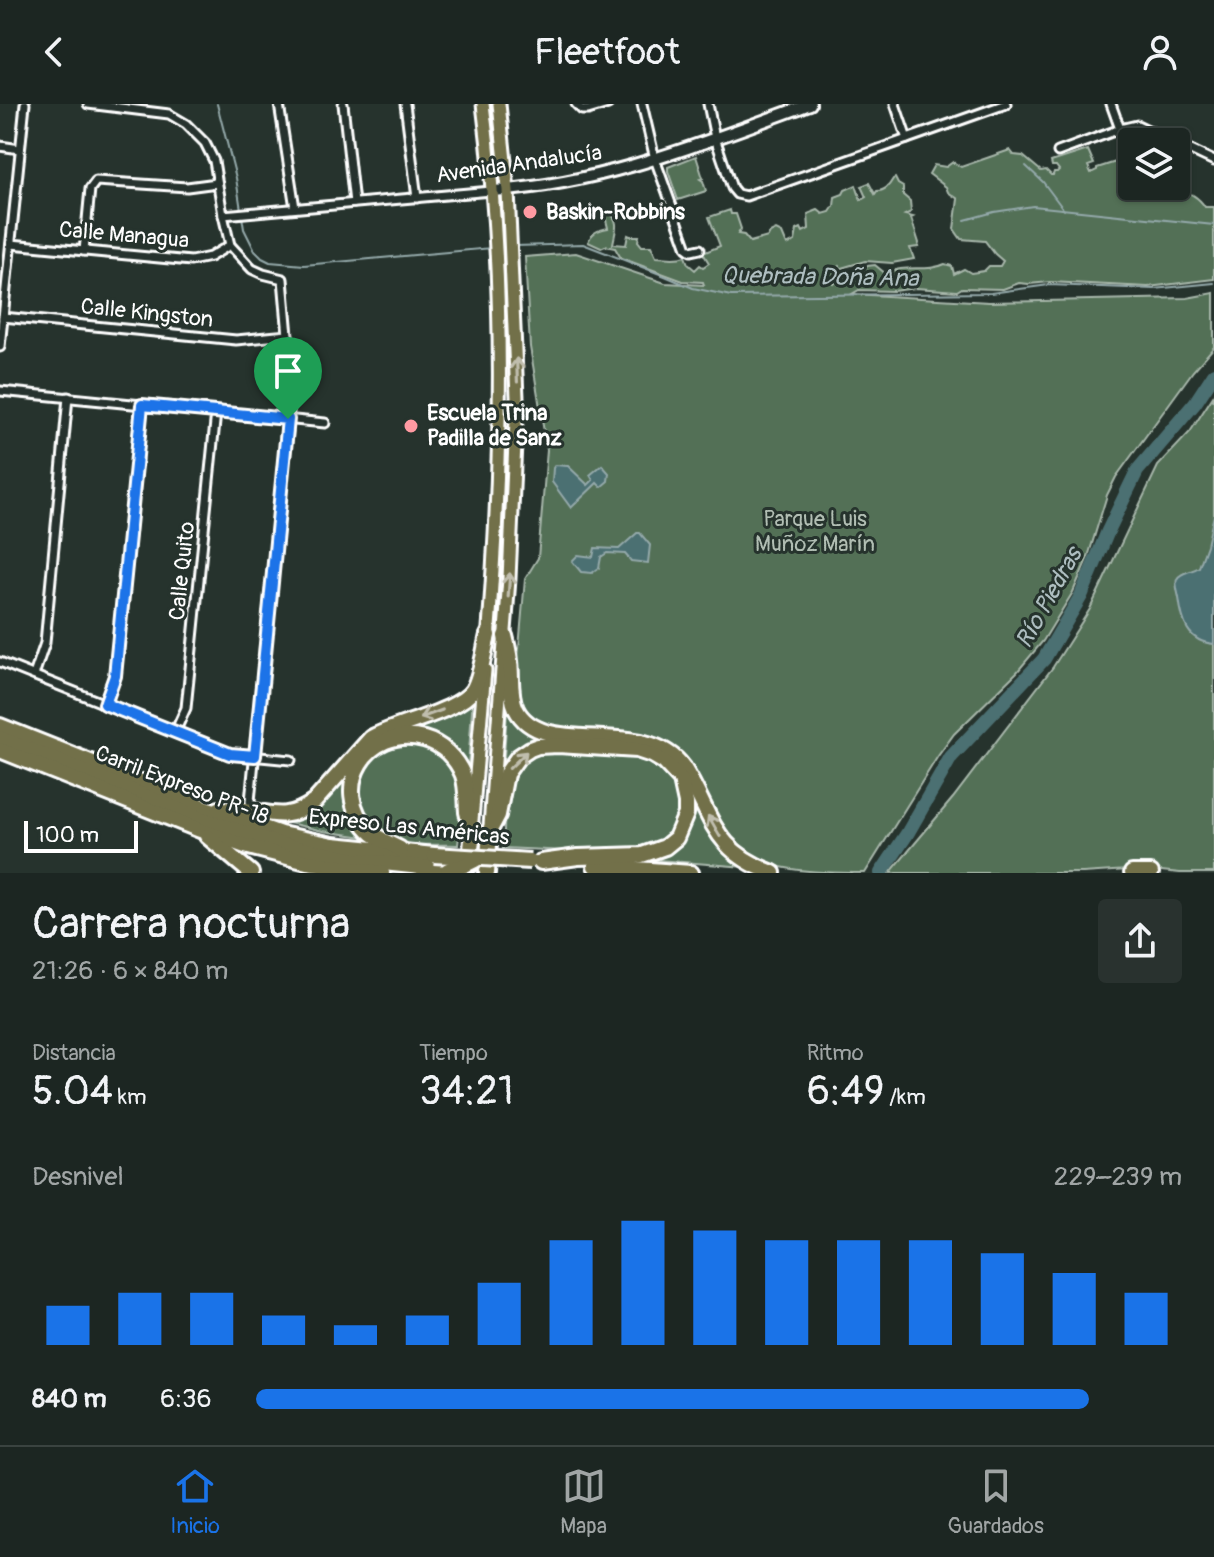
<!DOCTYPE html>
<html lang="es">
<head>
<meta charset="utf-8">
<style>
	body { margin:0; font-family:Pangolin,sans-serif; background:#29322f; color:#f1f3f6; height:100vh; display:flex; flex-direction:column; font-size:30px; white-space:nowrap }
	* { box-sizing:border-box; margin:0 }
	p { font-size:26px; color:#a0a5a5 }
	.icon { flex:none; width:44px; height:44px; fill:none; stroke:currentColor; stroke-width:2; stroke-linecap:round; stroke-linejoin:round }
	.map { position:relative; height:769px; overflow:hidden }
	.side { display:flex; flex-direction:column; background:#1c2622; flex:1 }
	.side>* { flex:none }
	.fabs { position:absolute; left:1118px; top:24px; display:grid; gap:16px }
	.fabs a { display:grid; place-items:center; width:72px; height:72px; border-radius:8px; background:#1c2622; box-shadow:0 2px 6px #0004,0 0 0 2px #3a4340; font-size:40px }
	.scale { position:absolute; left:24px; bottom:20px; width:114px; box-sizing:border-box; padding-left:8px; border:4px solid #fff; border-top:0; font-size:22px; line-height:28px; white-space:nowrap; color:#fff; -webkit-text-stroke:6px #26332d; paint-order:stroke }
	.pin { position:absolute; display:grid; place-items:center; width:68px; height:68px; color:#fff; margin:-82px -34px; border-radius:50% 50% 50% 0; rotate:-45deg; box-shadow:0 0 8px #0007 }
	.pin .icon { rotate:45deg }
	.round { display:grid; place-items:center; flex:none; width:84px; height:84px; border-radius:8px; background:#29322f }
	.headline { display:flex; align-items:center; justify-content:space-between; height:136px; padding:0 32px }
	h1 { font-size:44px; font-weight:600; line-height:60px }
	.figures { display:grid; grid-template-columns:repeat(3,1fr); gap:12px; height:136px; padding:8px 32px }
	.figures div { display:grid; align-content:center }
	.figures b { font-size:40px; font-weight:600 }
	.figures small { font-size:22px; font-weight:400 }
	.figures p { font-size:22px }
	.chart { height:224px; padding:16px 32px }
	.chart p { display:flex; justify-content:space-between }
	.chart svg { width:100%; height:144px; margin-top:8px; stroke:#1a73e8; stroke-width:6 }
	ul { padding:0 32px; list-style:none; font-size:26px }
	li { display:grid; grid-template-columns:128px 96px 1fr; align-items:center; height:60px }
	li i { height:20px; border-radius:10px; background:#1a73e8 }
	header { display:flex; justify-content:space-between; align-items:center; height:104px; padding:0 32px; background:#1c2622; font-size:36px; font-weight:600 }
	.menu { display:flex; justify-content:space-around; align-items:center; height:112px; border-top:2px solid #3a4340; background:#1c2622; font-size:22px; color:#a0a5a5 }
	.menu a { display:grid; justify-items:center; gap:4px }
	.menu .selected { color:#1a73e8 }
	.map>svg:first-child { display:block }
	.green { fill:#526f57; stroke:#a8b7ab; stroke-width:2 }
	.water { fill:#4c6f72; stroke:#94a9aa; stroke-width:2 }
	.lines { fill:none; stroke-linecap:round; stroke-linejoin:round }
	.stream { stroke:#94a9aa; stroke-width:2 }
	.river { stroke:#4c6f72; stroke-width:14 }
	.street-casing { stroke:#fff; stroke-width:13 }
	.secondary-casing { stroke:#fff; stroke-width:16 }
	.primary-casing { stroke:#fff; stroke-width:17 }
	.highway-casing { stroke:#fff; stroke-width:20 }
	.street { stroke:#26332d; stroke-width:7 }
	.secondary { stroke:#26332d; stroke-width:10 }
	.primary { stroke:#726f4a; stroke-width:11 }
	.highway { stroke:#726f4a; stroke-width:14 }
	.highway-bridge-casing { stroke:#fff; stroke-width:20; stroke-linecap:butt }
	.highway-bridge { stroke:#726f4a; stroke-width:14 }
	.oneway { stroke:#c0beae }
	.route-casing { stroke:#fff; stroke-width:16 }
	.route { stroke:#1a73e8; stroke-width:10 }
	.poi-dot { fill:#ff9aa2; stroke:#26332d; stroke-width:3 }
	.labels { text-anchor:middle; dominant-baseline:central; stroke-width:6; stroke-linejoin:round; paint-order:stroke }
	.street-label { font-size:22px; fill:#fff; stroke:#26332d }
	.poi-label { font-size:22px; font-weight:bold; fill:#fff; stroke:#26332d; text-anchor:start }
	.park-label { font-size:22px; fill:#b1beb3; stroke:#26332d }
	.water-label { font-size:24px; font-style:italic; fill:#aebec0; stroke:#26332d }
</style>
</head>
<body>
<header><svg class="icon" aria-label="back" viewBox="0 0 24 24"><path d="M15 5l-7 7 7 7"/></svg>Fleetfoot<svg class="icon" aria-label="person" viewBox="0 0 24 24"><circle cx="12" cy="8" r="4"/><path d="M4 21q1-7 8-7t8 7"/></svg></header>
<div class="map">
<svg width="1214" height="769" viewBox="0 0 1214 769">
	<rect width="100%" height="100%" fill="#26332d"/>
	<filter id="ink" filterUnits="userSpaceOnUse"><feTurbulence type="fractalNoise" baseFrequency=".0125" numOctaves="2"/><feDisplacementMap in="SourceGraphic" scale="16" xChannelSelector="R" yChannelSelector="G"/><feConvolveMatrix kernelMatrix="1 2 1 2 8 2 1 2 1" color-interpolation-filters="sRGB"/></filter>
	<g filter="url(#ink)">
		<!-- green -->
		<g class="green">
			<path d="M1010 46 1014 51 1023 52 1041 67 1046 66 1051 71H1053L1054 68H1057L1059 66 1056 62H1052L1051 58 1088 46 1094 60 1088 62 1091 69 1097 66V64L1116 58 1119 61V69L1132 67V82C1156 82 1191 80 1205 103H1214V175L1148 183 1050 178 1029 180 1019 179 1003 185 962 184 957 187 916 184 893 187 859 186 852 190 989 198 1187 194 1214 189V243L1193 267 1116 373 1107 391 1088 453 1073 488 1043 537 1017 568 954 630 938 652 865 769C827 769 753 769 729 737 714 715 703 689 690 666L557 626 533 616 523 606 515 590 525 475 538 454 547 346 530 243 525 153 576 149 665 179 704 181 703 178 683 177 621 154 615 144 605 142 601 144 588 138C592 128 598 126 608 124L604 108 608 107C621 118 615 127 613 140L626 141 628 131 630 132H639L638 137 642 142H651L656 153C667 153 675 156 685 152L688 160 695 166 700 161 703 163 709 159 703 149 720 142 709 113 730 106 731 110H736L741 125 738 130 744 131 750 138 768 133 770 129 776 126 782 129 787 141 795 137 797 126 801 124 803 128 809 125 808 110 818 106 823 110 830 108 834 102 835 93 843 90 845 86 856 81 861 96 866 93 861 82 869 79 875 90 877 87C885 87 889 82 893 75L895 74 898 80 903 83V91L910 97 911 108 905 111 913 113 911 114 919 139 918 143 910 144 914 155 892 159 865 157 838 165 840 163 839 162 834 170 833 179H835L846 167 851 171 855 167 861 168 867 162 875 161 886 170C903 159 927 169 945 160L952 162 954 170 964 165 971 169 984 167 989 162H1000L1003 157 995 150 985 137 961 135 954 125 958 95 948 88 946 83 929 70 934 61 946 63 953 58 961 63Z"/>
			<polygon points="696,52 703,74 700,75 703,77 706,87 678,96 668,67 668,63"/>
			<polygon points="1214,291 1214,769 1180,769 1143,765 1083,769 890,769 953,694 1053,563 1090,505 1158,362 1190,328"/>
			<polygon points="508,591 550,634 503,669"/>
			<polygon points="473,592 467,676 462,660 400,628"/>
			<path d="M419 637 450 656 463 691 458 741C435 740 404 744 384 732 351 713 350 665 383 645 395 638 406 638 419 637Z"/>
			<path d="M545 646 647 653 666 665 678 683 680 715 664 739 635 750 503 744C506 707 500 659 545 646Z"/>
			<polygon points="360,649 349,680 371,734 323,727 272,715 294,714"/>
			<polygon points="689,690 746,763 645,755 664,749"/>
		</g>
		<!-- water -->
		<g class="water">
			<polygon points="555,361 568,362 588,381 593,376 590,371 602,361 609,369 608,377 601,383 597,379 571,404 552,378 553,364"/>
			<path d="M1214 411V540C1187 538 1182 517 1179 494 1178 489 1175 480 1177 475 1180 468 1192 468 1199 463L1207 441Z"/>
			<polygon points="637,429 640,429 650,441 648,459 631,457 625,450 607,449 601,453 599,464 592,469 581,468 572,457 578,451 593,453 595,444 619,445"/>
		</g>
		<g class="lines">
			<!-- stream -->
			<g class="stream">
				<polyline points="217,0 236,74 244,125 255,147 262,154 270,158 304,161 492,144"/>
				<polyline points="1026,62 1043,78 1064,106"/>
				<polyline points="965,116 994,108 1033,102 1214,121"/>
				<polyline points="515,142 583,140 665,172 693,184 731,192 991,189 1049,181 1154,185 1214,179"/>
			</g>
			<!-- river -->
			<polyline class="river" points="881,769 907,730 951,653 1044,555 1081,492 1108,427 1137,367 1195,299 1214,270"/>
			<!-- street casing -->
			<g class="street-casing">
				<g id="street">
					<polyline points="88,0 169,10 186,20 205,39 214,57 223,111 230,141 252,165 263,170 283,175 292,277 250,697"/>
					<polyline points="279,0 295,104"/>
					<polyline points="343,0 354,99"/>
					<polyline points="405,0 417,94"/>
					<polyline points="576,0 582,6 588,6 608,0"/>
					<polyline points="642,0 655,55 687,144 691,147 700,145"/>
					<polyline points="708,0 715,34 732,84 737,90 746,92 1006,0"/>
					<polyline points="895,0 907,35"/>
					<polyline points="1111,0 1120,25"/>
					<polyline points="1176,39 1214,57"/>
					<polyline points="0,42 20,45"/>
					<polyline points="1058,48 1120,25 1137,21 1173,38"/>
					<polyline points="223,111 491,87"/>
					<polyline points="11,140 191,157 210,153 230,141"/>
					<polyline points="84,147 90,85 96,77 187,83 217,79"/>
					<polyline points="3,213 236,236 288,231"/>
					<polyline points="0,243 25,0"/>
					<polyline points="0,287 325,319"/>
					<polyline points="0,558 230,650 291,656"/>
					<polyline points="34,571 45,539 68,293"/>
					<polyline points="105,600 115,572 142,301"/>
					<polyline points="175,628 186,604 216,308"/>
				</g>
			</g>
			<!-- secondary casing -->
			<g class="secondary-casing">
				<path id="secondary" d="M491 87C603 81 707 37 810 0"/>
			</g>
			<!-- primary casing -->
			<g class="primary-casing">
				<g id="primary">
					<path d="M483 0C506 178 502 358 488 537"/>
					<polyline points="472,716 485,566"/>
					<polyline points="490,722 509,475 517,293 508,86 499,0"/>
				</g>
			</g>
			<!-- highway casing -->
			<g class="highway-casing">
				<g id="highway">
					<path d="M505 532C507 540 509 549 510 557 512 573 509 590 516 605 542 657 645 610 683 663 714 713 711 746 773 769"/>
					<polyline points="0,622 206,704 281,730 333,741 434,751"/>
					<polyline points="0,634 202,715 278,740 356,756 448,766 460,769"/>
					<polyline points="0,646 200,726 245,742 307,758 382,769"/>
					<path d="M219 705C227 705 236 705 245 706 275 710 287 717 314 698L371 634C395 620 460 607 473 586 481 573 484 547 488 531"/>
					<polyline points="207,732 251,769"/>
					<path d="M400 745C389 739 377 735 369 726 328 685 367 620 424 635 442 640 456 654 463 671 467 683 466 695 467 708 468 714 471 719 472 725 473 737 470 750 469 762"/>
					<polyline points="595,762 691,769"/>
					<polyline points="487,769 490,726 498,711 506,670 518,653 530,645 538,642 558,641 637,646 652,651 664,658 681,676 686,699 686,710 676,734 665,743 642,751 578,753 541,758"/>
					<polyline points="1132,769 1151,769"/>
				</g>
			</g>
			<!-- street -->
			<use href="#street" class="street"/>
			<!-- secondary -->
			<use href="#secondary" class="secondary"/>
			<!-- primary -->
			<use href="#primary" class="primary"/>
			<!-- highway -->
			<use href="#highway" class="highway"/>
			<!-- highway-bridge casing -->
			<g class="highway-bridge-casing">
				<g id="highway-bridge">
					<polyline points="434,751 530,757"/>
					<polyline points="448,766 463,762 475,756"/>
				</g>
			</g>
			<!-- highway-bridge -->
			<use href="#highway-bridge" class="highway-bridge"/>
		</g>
		<!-- one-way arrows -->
		<defs><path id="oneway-shaft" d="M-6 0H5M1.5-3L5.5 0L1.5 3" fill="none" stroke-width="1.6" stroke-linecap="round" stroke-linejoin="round" transform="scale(2)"/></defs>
		<g class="oneway">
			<use href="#oneway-shaft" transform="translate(517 266) rotate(-92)"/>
			<use href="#oneway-shaft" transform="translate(509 481) rotate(-86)"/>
			<use href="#oneway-shaft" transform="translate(431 610) rotate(160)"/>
			<use href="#oneway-shaft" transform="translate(518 656) rotate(-44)"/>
			<use href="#oneway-shaft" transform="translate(714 722) rotate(-120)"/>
		</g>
	</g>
	<g class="lines" filter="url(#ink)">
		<!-- route casing -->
		<g class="route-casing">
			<polygon id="route" points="142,301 288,315 255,652 230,650 105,600 115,572"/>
		</g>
		<!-- route -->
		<use href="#route" class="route"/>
	</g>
	<!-- markers -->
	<g class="poi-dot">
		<circle cx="530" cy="108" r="8"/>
		<circle cx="411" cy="322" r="8"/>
	</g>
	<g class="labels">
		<!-- street labels -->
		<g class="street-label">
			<text transform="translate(519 60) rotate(-8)">Avenida Andalucía</text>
			<text transform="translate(124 131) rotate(5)">Calle Managua</text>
			<text transform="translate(147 209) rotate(6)">Calle Kingston</text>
			<text transform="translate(182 467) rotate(-84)">Calle Quito</text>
			<text transform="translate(182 681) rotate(21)">Carril Expreso PR-18</text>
			<text transform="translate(409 723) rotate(6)">Expreso Las Américas</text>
		</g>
		<!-- poi labels -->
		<g class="poi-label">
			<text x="546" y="108">Baskin-Robbins</text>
			<text x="427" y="309">Escuela Trina<tspan x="427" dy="25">Padilla de Sanz</tspan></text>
		</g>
		<!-- park labels -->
		<g class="park-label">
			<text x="815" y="415">Parque Luis<tspan x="815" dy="25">Muñoz Marín</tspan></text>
		</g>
		<!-- water labels -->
		<g class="water-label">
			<text transform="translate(820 173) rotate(1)">Quebrada Doña Ana</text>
			<text transform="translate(1049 494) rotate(-61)">Río Piedras</text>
		</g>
	</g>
</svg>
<div class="fabs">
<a><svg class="icon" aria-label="layers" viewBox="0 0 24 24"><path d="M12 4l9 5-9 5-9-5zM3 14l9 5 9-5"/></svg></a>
</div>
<div class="scale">100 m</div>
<div class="pin" style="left:288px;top:315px;background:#1e9e55"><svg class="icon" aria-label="arrive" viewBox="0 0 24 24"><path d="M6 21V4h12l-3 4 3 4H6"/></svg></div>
</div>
<section class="side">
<div class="headline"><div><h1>Carrera nocturna</h1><p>21:26 · 6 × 840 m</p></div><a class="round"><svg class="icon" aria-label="share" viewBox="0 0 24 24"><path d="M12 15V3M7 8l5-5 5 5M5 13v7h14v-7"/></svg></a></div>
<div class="figures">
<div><p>Distancia</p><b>5.04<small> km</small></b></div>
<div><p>Tiempo</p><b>34:21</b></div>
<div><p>Ritmo</p><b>6:49<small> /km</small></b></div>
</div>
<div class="chart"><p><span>Desnivel</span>229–239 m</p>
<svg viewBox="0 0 160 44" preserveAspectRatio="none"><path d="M5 44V32M15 44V28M25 44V28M35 44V35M45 44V38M55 44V35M65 44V25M75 44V12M85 44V6M95 44V9M105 44V12M115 44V12M125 44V12M135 44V16M145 44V22M155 44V28"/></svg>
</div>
<ul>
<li><b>840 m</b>6:36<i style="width:90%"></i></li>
</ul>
</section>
<nav class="menu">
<a class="selected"><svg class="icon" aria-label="home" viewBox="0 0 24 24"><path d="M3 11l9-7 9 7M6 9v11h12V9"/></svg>Inicio</a>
<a><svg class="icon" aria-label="map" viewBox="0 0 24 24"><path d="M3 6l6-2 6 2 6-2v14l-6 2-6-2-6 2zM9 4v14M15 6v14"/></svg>Mapa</a>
<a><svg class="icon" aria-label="saved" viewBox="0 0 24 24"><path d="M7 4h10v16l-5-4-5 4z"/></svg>Guardados</a>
</nav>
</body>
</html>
